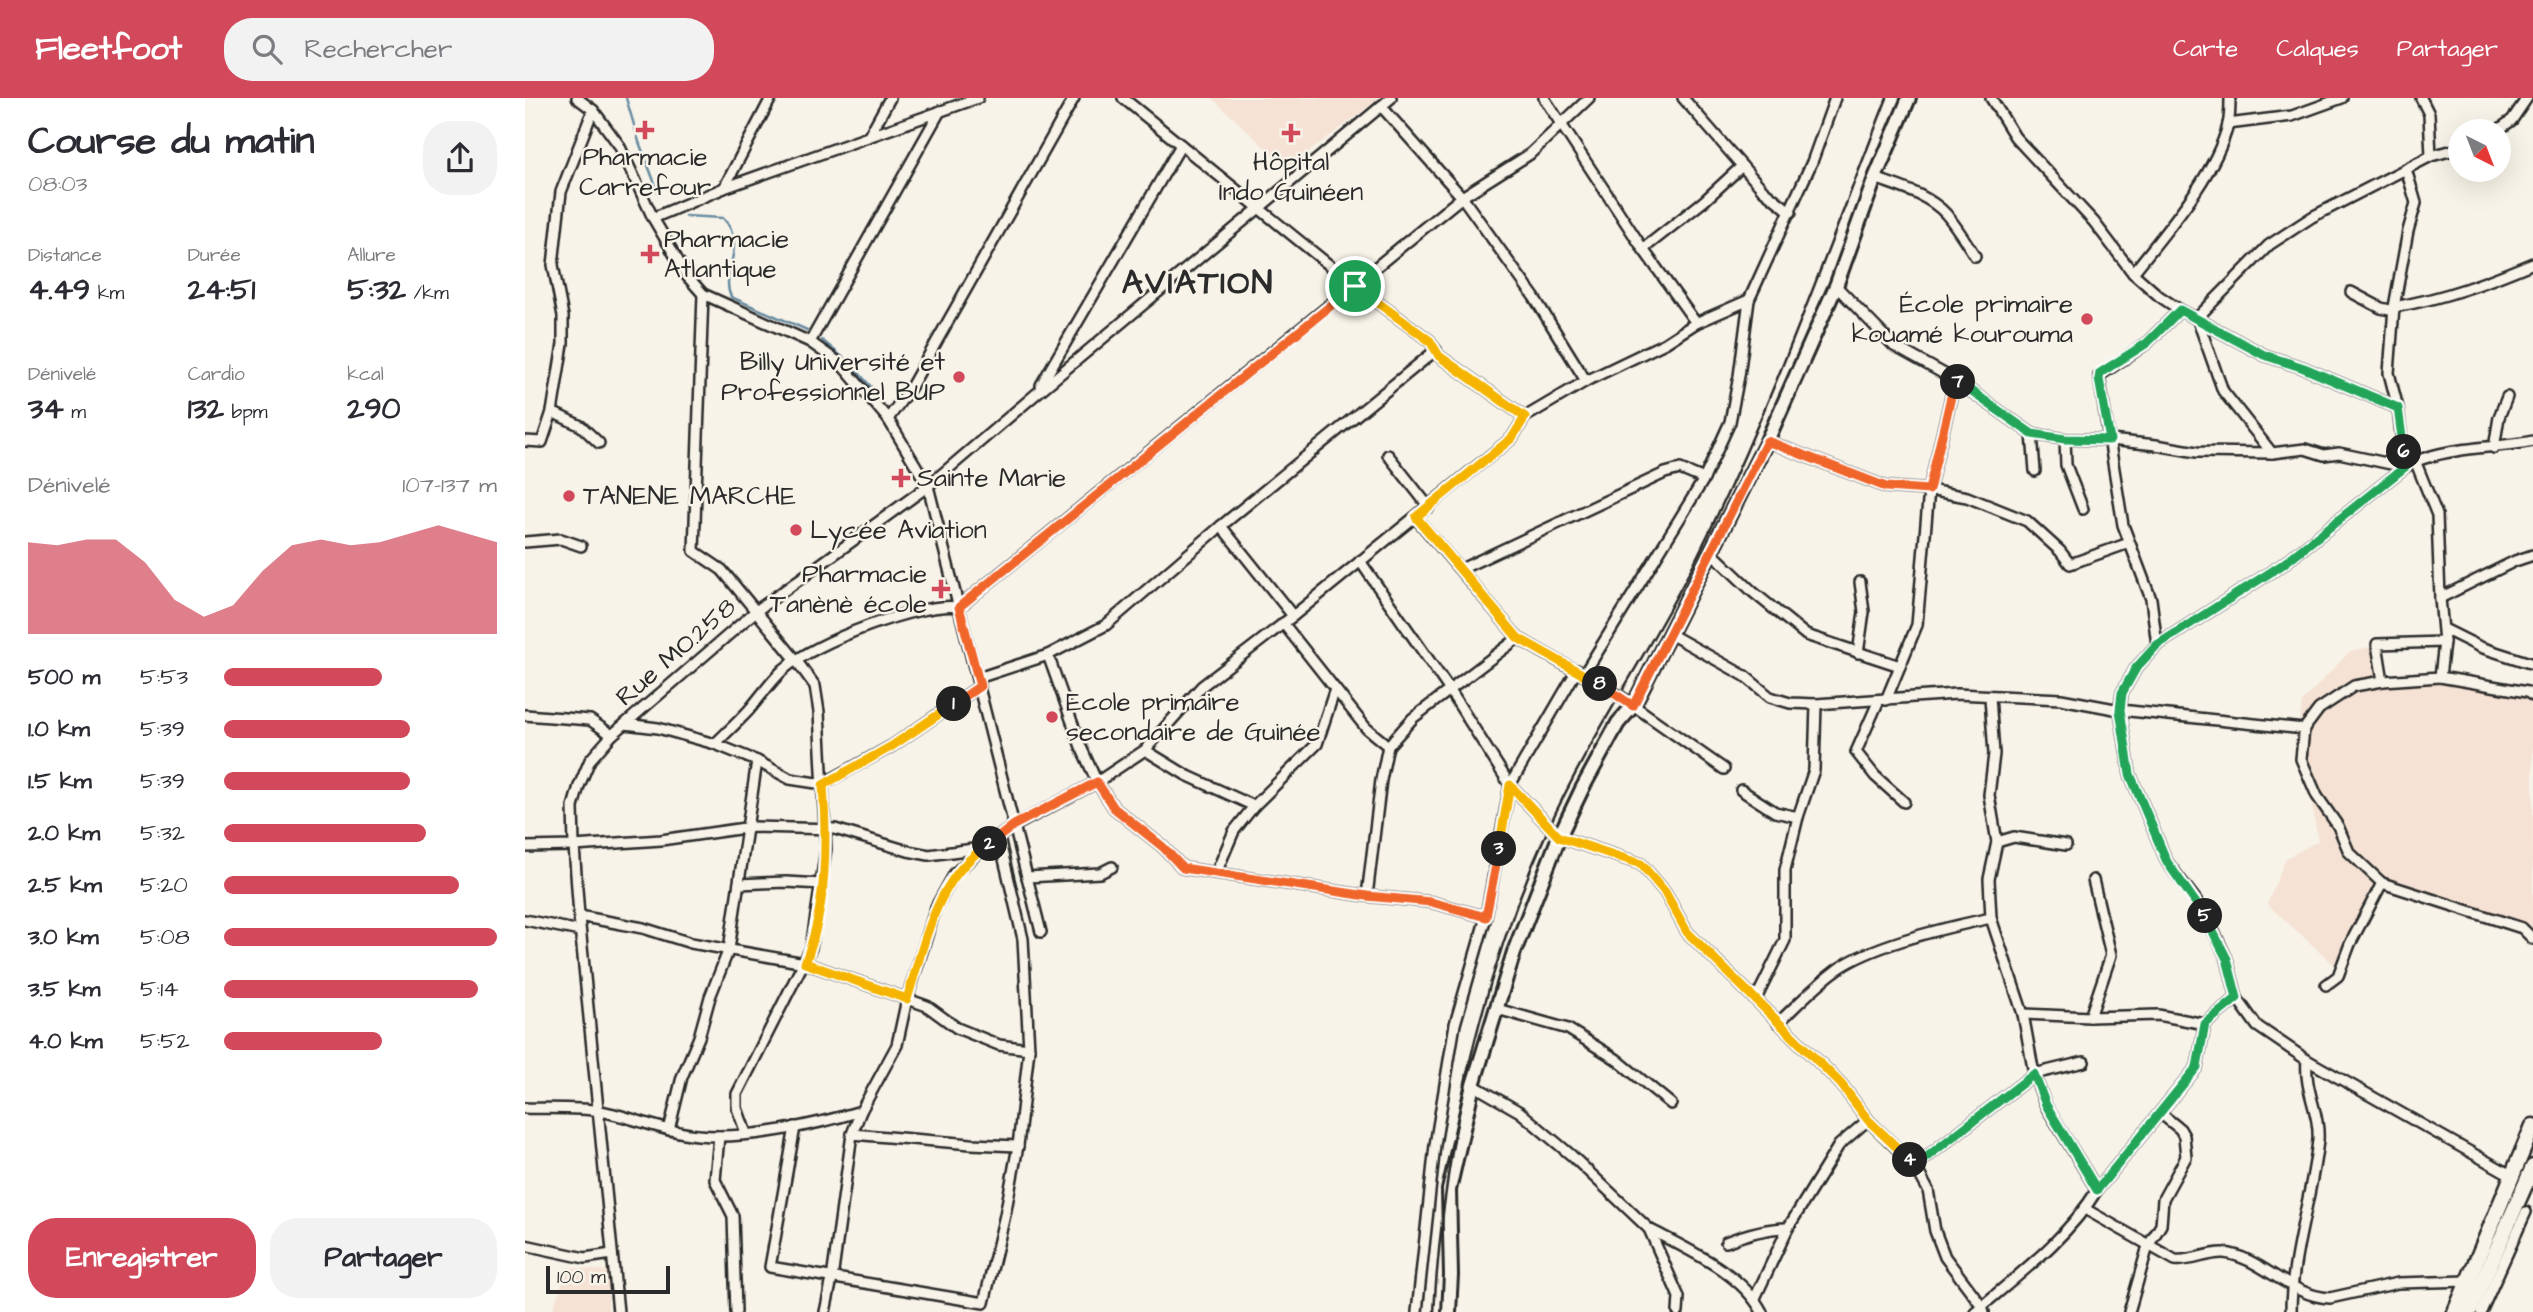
<!DOCTYPE html>
<html lang="fr">
<head>
<meta charset="utf-8">
<style>
	body { margin:0; font-family:"Architects Daughter",sans-serif; background:#f2f2f3; color:#2b2b33; height:100vh; display:flex; flex-direction:column; font-size:26px; white-space:nowrap }
	* { box-sizing:border-box; margin:0 }
	p { font-size:23px; color:#7c7c81 }
	.icon { flex:none; width:38px; height:38px; fill:none; stroke:currentColor; stroke-width:2; stroke-linecap:round; stroke-linejoin:round }
	.map { position:relative; flex:1; overflow:hidden }
	.details { display:flex; flex-direction:column; background:#fff; width:525px }
	.details>* { flex:none }
	.needle { width:46px; rotate:138deg }
	.controls { position:absolute; left:1923px; top:21px; display:grid; gap:14px }
	.controls a { display:grid; place-items:center; width:63px; height:63px; border-radius:50%; background:#fff; box-shadow:0 7px 28px #0002; font-size:35px }
	.scale { position:absolute; left:21px; bottom:18px; width:124px; box-sizing:border-box; padding-left:7px; border:4px solid #2b2b2b; border-top:0; font-size:19px; line-height:24px; white-space:nowrap; color:#2b2b2b; -webkit-text-stroke:5px #f7f3e8; paint-order:stroke }
	.pin { position:absolute; display:grid; place-items:center; width:60px; height:60px; color:#fff; margin:-30px; border:4px solid #fff; border-radius:50%; box-shadow:0 2px 7px #0007 }
	.km { position:absolute; width:35px; height:35px; margin:-18px; border-radius:50%; background:#222; color:#fff; font-size:19px; line-height:35px; text-align:center }
	.round { display:grid; place-items:center; flex:none; width:74px; height:74px; border-radius:28px; background:#f2f2f3 }
	.head { display:flex; align-items:center; justify-content:space-between; height:119px; padding:0 28px }
	h1 { font-size:38px; font-weight:700; line-height:52px }
	.stats { display:grid; grid-template-columns:repeat(3,1fr); gap:10px; height:119px; padding:7px 28px }
	.stats div { display:grid; align-content:center }
	.stats b { font-size:30px; font-weight:700 }
	.stats small { font-size:19px; font-weight:400 }
	.stats p { font-size:19px }
	.chart { height:196px; padding:14px 28px }
	.chart p { display:flex; justify-content:space-between }
	.chart svg { width:100%; height:126px; margin-top:7px; fill:#d1495b; opacity:.7 }
	.primary-button { display:flex; gap:14px; margin-top:auto; padding:14px 28px }
	.primary-button a { flex:1; height:80px; border-radius:28px; background:#d1495b; color:#fff; font-size:28px; font-weight:700; line-height:80px; text-align:center }
	.primary-button a+a { background:#f2f2f3; color:#2b2b33 }
	ul { padding:0 28px; list-style:none; font-size:23px }
	li { display:grid; grid-template-columns:112px 84px 1fr; align-items:center; height:52px }
	li i { height:18px; border-radius:9px; background:#d1495b }
	header { display:flex; align-items:center; gap:42px; box-sizing:border-box; height:98px; padding:0 35px; background:#d1495b; color:#fff }
	header strong { font-size:33px }
	nav { display:flex; gap:38px; margin-inline-start:auto; font-size:24px }
	.search { width:490px; height:63px; background:#f2f2f3; display:flex; align-items:center; gap:18px; box-sizing:border-box; padding:0 24px; border-radius:28px; color:#7c7c81; font-size:26px }
	main { display:flex; flex:1; min-height:0 }
	.map>svg:first-child { display:block }
	.built { fill:#f5e2d4 }
	.lines { fill:none; stroke-linecap:round; stroke-linejoin:round }
	.stream { stroke:#698ca2; stroke-width:2.5 }
	.street-casing { stroke:#2b2b2b; stroke-width:14 }
	.secondary-casing { stroke:#2b2b2b; stroke-width:18 }
	.primary-casing { stroke:#2b2b2b; stroke-width:19 }
	.street { stroke:#f7f3e8; stroke-width:9 }
	.secondary { stroke:#f7f3e8; stroke-width:12 }
	.primary { stroke:#f7f3e8; stroke-width:14 }
	.rail { stroke:#2b2b2b; stroke-width:2.5 }
	.split-1-casing { stroke:#fff; stroke-width:14 }
	.split-2-casing { stroke:#fff; stroke-width:14 }
	.split-3-casing { stroke:#fff; stroke-width:14 }
	.split-4-casing { stroke:#fff; stroke-width:14 }
	.split-5-casing { stroke:#fff; stroke-width:14 }
	.split-6-casing { stroke:#fff; stroke-width:14 }
	.split-7-casing { stroke:#fff; stroke-width:14 }
	.split-8-casing { stroke:#fff; stroke-width:14 }
	.split-9-casing { stroke:#fff; stroke-width:14 }
	.split-1 { stroke:#f0652b; stroke-width:9 }
	.split-2 { stroke:#f5b400; stroke-width:9 }
	.split-3 { stroke:#f0652b; stroke-width:9 }
	.split-4 { stroke:#f5b400; stroke-width:9 }
	.split-5 { stroke:#22a559; stroke-width:9 }
	.split-6 { stroke:#22a559; stroke-width:9 }
	.split-7 { stroke:#22a559; stroke-width:9 }
	.split-8 { stroke:#f0652b; stroke-width:9 }
	.split-9 { stroke:#f5b400; stroke-width:9 }
	.poi-dot { fill:#d1495b; stroke:#f7f3e8; stroke-width:2.5 }
	.labels { text-anchor:middle; dominant-baseline:central; stroke-width:5; stroke-linejoin:round; paint-order:stroke }
	.poi-label { font-size:26px; fill:#2b2b2b; stroke:#f7f3e8; text-anchor:start }
	.street-label { font-size:26px; fill:#2b2b2b; stroke:#f7f3e8 }
	.district-label { font-size:33px; font-weight:bold; letter-spacing:2px; fill:#2b2b2b; stroke:#f7f3e8 }
</style>
</head>
<body>
<header>
<strong>Fleetfoot</strong>
<div class="search"><svg class="icon" aria-label="search" viewBox="0 0 24 24"><circle cx="10" cy="10" r="6"/><path d="M15 15l6 6"/></svg>Rechercher</div>
<nav><a>Carte</a><a>Calques</a><a>Partager</a></nav>
</header>
<main>
<section class="details">
<div class="head"><div><h1>Course du matin</h1><p>08:03</p></div><a class="round"><svg class="icon" aria-label="share" viewBox="0 0 24 24"><path d="M12 15V3M7 8l5-5 5 5M5 13v7h14v-7"/></svg></a></div>
<div class="stats">
<div><p>Distance</p><b>4.49<small> km</small></b></div>
<div><p>Durée</p><b>24:51</b></div>
<div><p>Allure</p><b>5:32<small> /km</small></b></div>
</div>
<div class="stats">
<div><p>Dénivelé</p><b>34<small> m</small></b></div>
<div><p>Cardio</p><b>132<small> bpm</small></b></div>
<div><p>kcal</p><b>290</b></div>
</div>
<div class="chart"><p><span>Dénivelé</span>107–137 m</p>
<svg viewBox="0 0 160 44" preserveAspectRatio="none"><path d="M0 44V12L10 13L20 11L30 11L40 19L50 32L60 38L70 34L80 22L90 13L100 11L110 13L120 12L130 9L140 6L150 9L160 12V44z"/></svg>
</div>
<ul>
<li><b>500 m</b>5:53<i style="width:58%"></i></li>
<li><b>1.0 km</b>5:39<i style="width:68%"></i></li>
<li><b>1.5 km</b>5:39<i style="width:68%"></i></li>
<li><b>2.0 km</b>5:32<i style="width:74%"></i></li>
<li><b>2.5 km</b>5:20<i style="width:86%"></i></li>
<li><b>3.0 km</b>5:08<i style="width:100%"></i></li>
<li><b>3.5 km</b>5:14<i style="width:93%"></i></li>
<li><b>4.0 km</b>5:52<i style="width:58%"></i></li>
</ul>
<div class="primary-button"><a>Enregistrer</a><a>Partager</a></div>
</section>
<div class="map">
<svg width="2008" height="1214" viewBox="0 0 2008 1214">
	<rect width="100%" height="100%" fill="#f7f3e8"/>
	<filter id="ink" filterUnits="userSpaceOnUse"><feTurbulence type="fractalNoise" baseFrequency=".0143" numOctaves="2"/><feDisplacementMap in="SourceGraphic" scale="14" xChannelSelector="R" yChannelSelector="G"/><feConvolveMatrix kernelMatrix="1 2 1 2 8 2 1 2 1" color-interpolation-filters="sRGB"/></filter>
	<g filter="url(#ink)">
		<!-- built -->
		<g class="built">
			<polygon points="687,0 855,0 762,70"/>
			<polygon points="1844,549 1861,578 1930,577 2008,595 2008,843 1997,833 1857,793 1812,869 1742,806 1761,760 1793,743 1785,696 1772,653 1777,604 1824,554"/>
			<polygon points="43,1169 83,1173 83,1214 27,1214"/>
		</g>
		<g class="lines">
			<!-- stream -->
			<g class="stream">
				<polyline points="101,0 114,44 134,96"/>
				<path d="M160 118 198 120C224 148 194 175 206 199L282 232"/>
				<polyline points="297,242 328,268 354,298"/>
			</g>
			<!-- street casing -->
			<g class="street-casing">
				<g id="street">
					<polyline points="52,0 68,12 94,47 128,120 162,178 178,196 285,244 316,266 363,321 403,388 516,834"/>
					<polyline points="598,0 830,188 905,243 914,258 1000,319"/>
					<polyline points="1019,0 1118,151 1171,225"/>
					<polyline points="1158,0 1238,92 1266,114"/>
					<polyline points="1466,0 1490,39 1569,124 1608,175 1634,198 1655,212 1739,257 1779,270 1873,310"/>
					<polyline points="1896,0 1904,16 1906,58"/>
					<polyline points="856,8 937,99 1009,199 1061,283"/>
					<polyline points="1703,26 1767,18 1817,0"/>
					<polyline points="1972,33 1987,22 2002,0"/>
					<polyline points="344,38 365,0"/>
					<path d="M1350 80C1374 89 1403 96 1421 116 1432 129 1441 144 1450 158"/>
					<polyline points="199,90 246,0"/>
					<polyline points="128,120 199,90 453,0"/>
					<polyline points="1118,151 1179,103 1217,68"/>
					<path d="M1608 175C1640 134 1690 78 1703 27 1705 19 1705 9 1705 0"/>
					<polyline points="1311,188 1369,248 1430,282 1507,336 1540,341 1585,342 1631,347 1672,354 1747,355 1780,351 1799,357 1814,355 1880,369 1873,310 1864,275 1869,209 1883,133 1891,105 1881,71"/>
					<polyline points="1826,194 1856,210 1869,213"/>
					<polyline points="178,196 169,453 197,472 271,562 290,588 294,614 301,751 286,850 212,996 212,1010 221,1035"/>
					<path d="M1869 209C1921 200 1960 185 2008 165"/>
					<polyline points="285,244 415,13"/>
					<polyline points="516,287 656,47"/>
					<polyline points="27,314 56,328 74,345"/>
					<polyline points="363,321 386,289 549,0"/>
					<polyline points="1507,336 1510,373"/>
					<polyline points="1540,341 1541,367 1558,411"/>
					<polyline points="0,343 17,344 27,314 38,246 38,218 28,167 36,94 68,12"/>
					<polyline points="1242,343 1361,389 1404,392 1442,399 1502,423 1535,453 1545,466 1604,445"/>
					<polyline points="1969,350 1974,319 1982,299"/>
					<polyline points="1747,355 1698,293 1672,220 1744,147 1787,119 1906,58 1936,50"/>
					<polyline points="863,357 904,409"/>
					<polyline points="1891,365 1912,417 1915,500 1919,544 1915,579 2002,594 2008,598"/>
					<polyline points="891,420 993,540 1095,598 1199,671"/>
					<polyline points="696,428 768,518"/>
					<polyline points="0,444 36,441 56,448"/>
					<polyline points="1187,455 1228,494 1281,537 1375,568"/>
					<polyline points="835,463 924,591 985,687 1034,739 1116,766 1140,794 1162,834 1316,986 1343,1022 1390,1068 1403,1092 1410,1133 1420,1159 1457,1208 1459,1214"/>
					<polyline points="936,471 1140,375 1155,371 1179,381"/>
					<polyline points="1915,500 1990,463 2008,457"/>
					<polyline points="758,525 841,630 863,648"/>
					<polyline points="1919,531 1955,549 2008,566"/>
					<polyline points="1145,536 1220,578 1245,599 1265,605 1291,606 1431,596 1536,601 1595,612 1779,631"/>
					<polyline points="1632,547 1626,501 1598,427 1574,278 1622,245 1655,212"/>
					<polyline points="1333,555 1339,514 1335,484"/>
					<polyline points="523,557 556,649 572,684 589,710 638,749 658,770 842,798 906,804 961,819"/>
					<polyline points="1059,576 1179,381 1205,324 1214,278 1224,202 1287,64 1310,0"/>
					<polyline points="1915,579 1858,583 1829,588 1794,611 1779,631 1776,661 1792,698 1813,728 1824,754 1857,785 1997,830 2008,841"/>
					<polyline points="453,580 523,557 581,527 696,428 911,252"/>
					<polyline points="1858,583 1852,546 1919,544"/>
					<polyline points="1465,599 1469,656 1464,697 1472,744 1464,781 1466,820 1498,916 1509,976 1521,1008 1572,1092"/>
					<polyline points="1354,602 1331,654 1350,678 1379,704"/>
					<polyline points="1361,602 1392,527 1404,392 1430,282"/>
					<polyline points="0,617 65,622 87,637"/>
					<polyline points="100,626 133,630 190,646 232,663 265,681 298,686 367,648 455,588"/>
					<path d="M190 646C201 635 213 624 224 612 236 598 246 583 259 571 289 545 395 503 434 509L937 99 1005 56 1064 0"/>
					<polyline points="620,652 661,677 729,708"/>
					<polyline points="1216,692 1250,714 1273,719"/>
					<polyline points="1472,744 1489,739 1541,747"/>
					<polyline points="0,749 49,748 136,742 227,729 310,731 383,753 404,757 456,750"/>
					<polyline points="691,775 709,733 729,708 792,646 810,591"/>
					<polyline points="502,779 575,775 587,769"/>
					<polyline points="214,786 261,784 297,786"/>
					<polyline points="842,798 856,682 863,648 888,620 993,540"/>
					<polyline points="54,818 118,830 166,845 280,865 402,908 432,930 474,947 504,951"/>
					<polyline points="0,822 55,833"/>
					<polyline points="1801,887 1813,878 1825,846 1857,785"/>
					<polyline points="1231,901 1260,842 1260,772 1273,719 1289,672 1291,606"/>
					<polyline points="972,911 1043,931 1091,961 1146,1006"/>
					<polyline points="1498,916 1565,919 1633,917 1680,926"/>
					<polyline points="1565,919 1586,857 1568,782"/>
					<path d="M1253 925C1271 908 1289 889 1309 874 1343 847 1423 829 1466 820"/>
					<polyline points="948,987 995,1014 1046,1057 1124,1131 1154,1199 1153,1214"/>
					<path d="M0 1010C24 1011 51 1009 75 1013 108 1019 139 1034 173 1037 222 1042 290 1027 336 1013"/>
					<polyline points="270,1029 245,1169 459,1205 480,1117 493,1048 504,951 498,841 474,740"/>
					<polyline points="144,1032 157,979 174,939 185,899 204,851 232,663"/>
					<polyline points="327,1036 446,1046 493,1048"/>
					<polyline points="194,1038 190,1082 208,1118 211,1214"/>
					<polyline points="1390,1068 1509,976 1559,964"/>
					<path d="M1986 1077 1782 962 1732 928 1712 900 1702 861 1690 836 1671 802 1642 764 1605 676 1595 612 1597 595 1611 570 1632 547 1757 467 1880 369C1887 366 1893 362 1900 360 1934 349 1972 350 2008 343"/>
					<path d="M1560 1111 1650 1162C1667 1164 1682 1154 1699 1155 1736 1159 1764 1198 1805 1200L1873 1185 1943 1183"/>
					<path d="M1124 1131C1162 1151 1217 1175 1237 1214"/>
					<path d="M1201 1144C1221 1136 1241 1130 1263 1130"/>
					<polyline points="0,1147 60,1160 87,1156"/>
					<polyline points="1230,1200 1263,1130 1314,1047 1343,1022"/>
					<polyline points="93,1214 54,818 49,748 48,709 54,688 65,662 87,637 231,513 403,388 511,296 866,0"/>
					<polyline points="300,1214 307,1181 327,1036 336,1013 372,947 382,901 411,809 430,775 458,750 489,728 572,684 620,652 677,588 768,518 987,340 1000,319 1061,283 1140,245 1171,225 1224,202"/>
					<polyline points="892,1214 910,1047 930,926 961,819 985,687 1052,572"/>
					<path d="M1450 1214C1493 1177 1542 1141 1572 1092L1672 969 1680 926 1712 900"/>
					<polyline points="1604,1214 1623,1148 1636,1127 1638,1101 1661,1059 1659,1038 1655,1031 1635,1015"/>
					<path d="M1766 1214C1766 1157 1787 1100 1793 1042 1795 1014 1779 993 1782 962"/>
					<polyline points="1956,1214 2001,1114"/>
				</g>
			</g>
			<!-- secondary casing -->
			<g class="secondary-casing">
				<polyline id="secondary" points="924,1214 926,1177 924,1092 948,987 989,854 1034,739 1057,691 1093,625 1108,608 1242,343 1311,188 1350,80 1384,0"/>
			</g>
			<!-- primary casing -->
			<g class="primary-casing">
				<g id="primary">
					<polyline points="1930,1214 2008,1028"/>
					<polyline points="1944,1214 2008,1069"/>
				</g>
			</g>
			<!-- street -->
			<use href="#street" class="street"/>
			<!-- secondary -->
			<use href="#secondary" class="secondary"/>
			<!-- primary -->
			<use href="#primary" class="primary"/>
			<!-- rail -->
			<path class="rail" d="M909 1214C919 1048 954 884 1023 731 1066 636 1128 549 1174 455 1247 308 1302 152 1362 0"/>
		</g>
	</g>
	<g class="lines" filter="url(#ink)">
		<!-- split-1 casing -->
		<g class="split-1-casing">
			<polyline id="split-1" points="429,606 455,588 434,509 830,188"/>
		</g>
		<!-- split-2 casing -->
		<g class="split-2-casing">
			<path id="split-2" d="M429 606 367 648 298 687C302 746 302 809 280 865L382 901C400 845 411 778 465 746"/>
		</g>
		<!-- split-3 casing -->
		<g class="split-3-casing">
			<polyline id="split-3" points="465,746 489,727 572,684 589,710 638,749 658,770 842,798 906,804 961,819 974,751"/>
		</g>
		<!-- split-4 casing -->
		<g class="split-4-casing">
			<polyline id="split-4" points="974,751 985,687 1034,739 1116,766 1140,794 1162,834 1316,986 1343,1022 1385,1062"/>
		</g>
		<!-- split-5 casing -->
		<g class="split-5-casing">
			<polyline id="split-5" points="1385,1062 1390,1068 1509,976 1521,1007 1572,1092 1672,969 1680,926 1712,900 1702,861 1680,818"/>
		</g>
		<!-- split-6 casing -->
		<g class="split-6-casing">
			<polyline id="split-6" points="1680,818 1642,764 1605,676 1595,612 1597,595 1611,570 1632,547 1757,467 1880,369 1879,354"/>
		</g>
		<!-- split-7 casing -->
		<g class="split-7-casing">
			<polyline id="split-7" points="1433,284 1507,336 1540,341 1585,342 1574,281 1575,275 1622,245 1655,212 1739,257 1779,270 1873,310 1879,354"/>
		</g>
		<!-- split-8 casing -->
		<g class="split-8-casing">
			<polyline id="split-8" points="1075,586 1108,608 1242,343 1361,389 1404,392 1430,282 1433,284"/>
		</g>
		<!-- split-9 casing -->
		<g class="split-9-casing">
			<polyline id="split-9" points="830,188 905,243 914,258 1000,319 987,340 891,419 993,540 1075,586"/>
		</g>
		<!-- split-1 -->
		<use href="#split-1" class="split-1"/>
		<!-- split-2 -->
		<use href="#split-2" class="split-2"/>
		<!-- split-3 -->
		<use href="#split-3" class="split-3"/>
		<!-- split-4 -->
		<use href="#split-4" class="split-4"/>
		<!-- split-5 -->
		<use href="#split-5" class="split-5"/>
		<!-- split-6 -->
		<use href="#split-6" class="split-6"/>
		<!-- split-7 -->
		<use href="#split-7" class="split-7"/>
		<!-- split-8 -->
		<use href="#split-8" class="split-8"/>
		<!-- split-9 -->
		<use href="#split-9" class="split-9"/>
	</g>
	<!-- markers -->
	<g class="poi-dot">
		<path d="M116.5 21.5h7v7h7v7h-7v7h-7v-7h-7v-7h7z"/>
		<path d="M762.5 24.5h7v7h7v7h-7v7h-7v-7h-7v-7h7z"/>
		<path d="M121.5 145.5h7v7h7v7h-7v7h-7v-7h-7v-7h7z"/>
		<circle cx="1562" cy="221" r="7"/>
		<circle cx="434" cy="279" r="7"/>
		<path d="M372.5 369.5h7v7h7v7h-7v7h-7v-7h-7v-7h7z"/>
		<circle cx="44" cy="398" r="7"/>
		<circle cx="271" cy="432" r="7"/>
		<path d="M412.5 480.5h7v7h7v7h-7v7h-7v-7h-7v-7h7z"/>
		<circle cx="527" cy="619" r="7"/>
	</g>
	<g class="labels">
		<!-- poi labels -->
		<g class="poi-label">
			<text x="120" y="59" text-anchor="middle">Pharmacie<tspan x="120" dy="30">Carrefour</tspan></text>
			<text x="766" y="64" text-anchor="middle">Hôpital<tspan x="766" dy="30">Indo Guinéen</tspan></text>
			<text x="139" y="141">Pharmacie<tspan x="139" dy="30">Atlantique</tspan></text>
			<text x="1548" y="206" text-anchor="end">École primaire<tspan x="1548" dy="30">kouamé kourouma</tspan></text>
			<text x="420" y="264" text-anchor="end">Billy Université et<tspan x="420" dy="30">Professionnel BUP</tspan></text>
			<text x="392" y="380">Sainte Marie</text>
			<text x="58" y="398">TANENE MARCHE</text>
			<text x="285" y="432">Lycée Aviation</text>
			<text x="402" y="476" text-anchor="end">Pharmacie<tspan x="402" dy="30">Tanènè école</tspan></text>
			<text x="541" y="604">Ecole primaire<tspan x="541" dy="30">secondaire de Guinée</tspan></text>
		</g>
		<!-- street labels -->
		<g class="street-label">
			<text transform="translate(151 554) rotate(-41)">Rue MO.258</text>
		</g>
		<!-- district labels -->
		<g class="district-label">
			<text x="673" y="185">AVIATION</text>
		</g>
	</g>
</svg>
<div class="controls">
<a><svg class="needle" viewBox="-14 -14 28 28"><path d="M0-13l5 13h-10z" fill="#e53935"/><path d="M0 13l5-13h-10z" fill="#7c7c81"/></svg></a>
</div>
<div class="scale">100 m</div>
<div class="pin" style="left:830px;top:188px;background:#1e9e55"><svg class="icon" aria-label="arrive" viewBox="0 0 24 24"><path d="M6 21V4h12l-3 4 3 4H6"/></svg></div>
<b class="km" style="left:429px;top:606px">1</b>
<b class="km" style="left:465px;top:746px">2</b>
<b class="km" style="left:974px;top:751px">3</b>
<b class="km" style="left:1385px;top:1062px">4</b>
<b class="km" style="left:1680px;top:818px">5</b>
<b class="km" style="left:1879px;top:354px">6</b>
<b class="km" style="left:1433px;top:284px">7</b>
<b class="km" style="left:1075px;top:586px">8</b>
</div>
</main>
</body>
</html>
